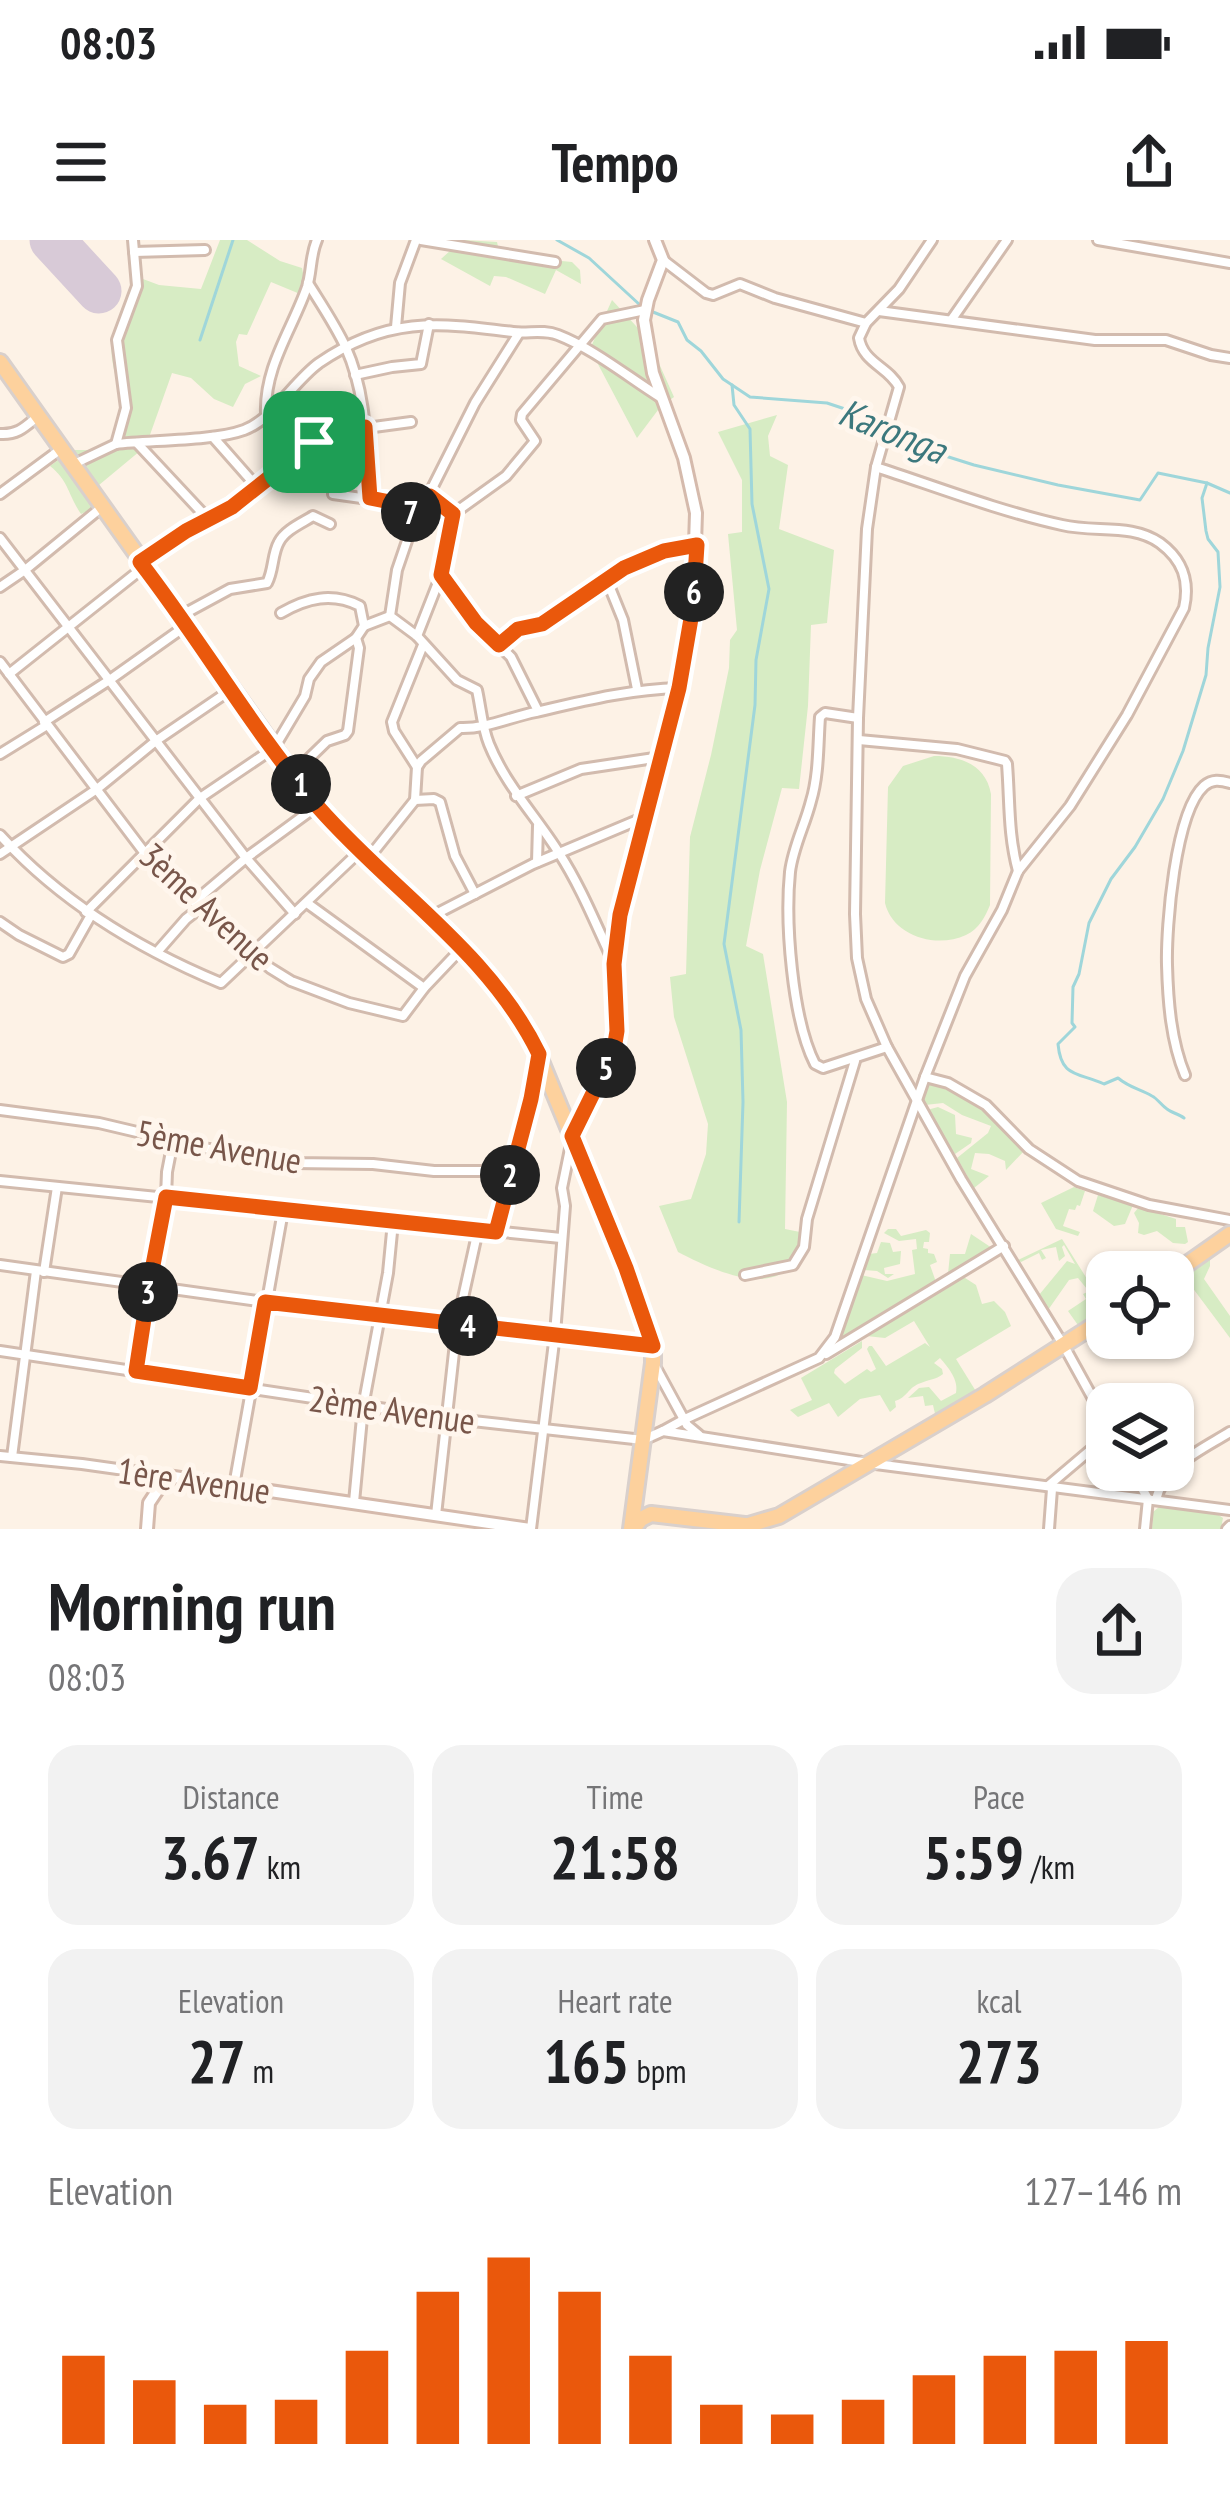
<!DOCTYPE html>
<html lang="en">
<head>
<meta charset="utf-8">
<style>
	body { margin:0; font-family:"PT Sans Narrow",sans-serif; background:#f2f2f2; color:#202124; height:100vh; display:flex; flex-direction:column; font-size:45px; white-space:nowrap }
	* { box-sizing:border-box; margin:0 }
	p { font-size:39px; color:#757577 }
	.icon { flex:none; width:66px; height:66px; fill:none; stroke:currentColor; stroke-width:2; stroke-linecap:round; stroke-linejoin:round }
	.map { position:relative; height:1289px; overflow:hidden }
	.side { display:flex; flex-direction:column; background:#fff; flex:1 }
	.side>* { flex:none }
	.buttons { position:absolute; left:1086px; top:1011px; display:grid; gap:24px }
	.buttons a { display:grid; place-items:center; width:108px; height:108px; border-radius:24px; background:#fff; box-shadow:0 3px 9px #0004; font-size:60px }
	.pin { position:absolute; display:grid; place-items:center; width:102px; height:102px; color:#fff; margin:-51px; border-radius:24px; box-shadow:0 6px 18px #0006 }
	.km { position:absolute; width:60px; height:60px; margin:-30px; border-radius:50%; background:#222; color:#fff; font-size:33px; line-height:60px; text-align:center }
	.round { display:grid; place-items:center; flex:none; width:126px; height:126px; border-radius:36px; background:#f2f2f2 }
	.head { display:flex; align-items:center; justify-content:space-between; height:204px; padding:0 48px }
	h1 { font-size:66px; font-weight:800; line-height:90px }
	.metrics { display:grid; grid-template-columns:repeat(3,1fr); gap:18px; height:204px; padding:12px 48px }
	.metrics div { display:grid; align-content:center; border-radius:30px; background:#f2f2f2; text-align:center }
	.metrics b { font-size:60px; font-weight:800 }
	.metrics small { font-size:33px; font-weight:400 }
	.metrics p { font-size:33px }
	.chart { height:336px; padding:24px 48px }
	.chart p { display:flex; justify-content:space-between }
	.chart svg { width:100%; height:216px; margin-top:12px; stroke:#ea580c; stroke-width:6 }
	.status { display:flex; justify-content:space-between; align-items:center; height:84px; padding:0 60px; background:#fff; direction:ltr }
	.status svg { height:33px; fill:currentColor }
	header { display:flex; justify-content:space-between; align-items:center; height:156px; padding:0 48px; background:#fff; font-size:54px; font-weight:800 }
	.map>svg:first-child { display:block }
	.green { fill:#d7ecc4 }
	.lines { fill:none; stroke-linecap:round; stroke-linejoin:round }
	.stream { stroke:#9fd6da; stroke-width:3 }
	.runway { stroke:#d8cad7; stroke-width:45 }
	.street-casing { stroke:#d2bbae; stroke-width:14 }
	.secondary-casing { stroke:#d5baac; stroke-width:16 }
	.primary-casing { stroke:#d9d0cc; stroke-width:20 }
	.street { stroke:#fff; stroke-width:8 }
	.secondary { stroke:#fff; stroke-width:10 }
	.primary { stroke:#fdd19d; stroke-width:14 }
	.route-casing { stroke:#fff; stroke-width:24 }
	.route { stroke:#ea580c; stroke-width:15 }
	.labels { text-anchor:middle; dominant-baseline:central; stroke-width:10; stroke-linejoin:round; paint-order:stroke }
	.street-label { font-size:36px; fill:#78564a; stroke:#fff6ed }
	.water-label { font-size:39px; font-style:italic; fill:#3c787d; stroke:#fff6ed }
</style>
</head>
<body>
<div class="status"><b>08:03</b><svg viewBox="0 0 49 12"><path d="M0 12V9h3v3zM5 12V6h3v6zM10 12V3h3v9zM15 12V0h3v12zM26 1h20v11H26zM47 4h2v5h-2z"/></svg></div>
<header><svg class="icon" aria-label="menu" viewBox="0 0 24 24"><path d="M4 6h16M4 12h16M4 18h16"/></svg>Tempo<svg class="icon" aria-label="share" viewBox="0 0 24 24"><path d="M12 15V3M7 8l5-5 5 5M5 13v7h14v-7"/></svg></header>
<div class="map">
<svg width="1230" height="1289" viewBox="0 0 1230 1289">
	<rect width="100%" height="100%" fill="#fdf2e6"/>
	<!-- green -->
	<g class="green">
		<path d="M220 0H247L280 21 302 28 305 43 300 54 271 42 247 95 239 94 236 102 239 126 261 136 245 144 233 167 214 159 191 138 172 133 146 206 93 250 66 210H104C145 168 106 144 112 99 115 76 133 60 135 36L159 45 201 49Z"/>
		<polygon points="462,0 497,2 500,15 572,22 580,30 581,44 556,30 545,54 506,37 494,36 490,46 441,19"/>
		<polygon points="612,60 648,99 674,157 661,166 637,198 590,109"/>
		<path d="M777 175 768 196 770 216 788 225 779 289 834 310 827 383 811 385 808 466 799 549 782 548 760 630 746 706 763 714 787 862 785 989 800 992C797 1069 718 1033 678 1012L659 966 691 959 706 914 708 884 674 777 670 737 686 734 690 597 711 515 729 428 730 400 737 390 728 294 742 292V240L718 192Z"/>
		<path d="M61 218 97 267 81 274C67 253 69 241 50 226Z"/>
		<path d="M934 516C961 516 986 525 991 554L990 665C985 677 979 689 966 695 936 709 893 696 885 663L888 547 903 526Z"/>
		<path d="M930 840C971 848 997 883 1025 910L1006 930 1005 921 989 914 975 913 971 929 989 936 974 948 957 918 988 893 991 886 962 875 943 863 925 865 923 855Z"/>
		<polygon points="938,867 955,875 956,894 972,898 971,903 955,914 927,870"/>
		<polygon points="1074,947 1085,951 1080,966 1077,965 1075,970 1069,969 1063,986 1080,992 1078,996 1056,989 1041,963"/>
		<polygon points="1098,955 1133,965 1125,984 1114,986 1093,971"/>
		<polygon points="1139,967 1176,979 1176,987 1185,987 1188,1002 1185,1004 1173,1003 1157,991 1144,995 1138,993 1139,983 1134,973"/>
		<polygon points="888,989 896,989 901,996 926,990 930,993 929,1002 924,1002 923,1008 928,1009 928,1013 934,1014 937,1022 930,1025 936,1042 842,1098 840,1096 861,1035 887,1041 915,1034 912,1010 917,1009 916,999 899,1001 884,993"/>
		<polygon points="971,994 992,1008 948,1034 950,1014 965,1014"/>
		<polygon points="1062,999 1104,1066 1107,1065 1107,1070 1080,1088 1068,1071 1086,1059 1083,1054 1092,1050 1090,1047 1087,1049 1078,1038 1069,1040 1048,1070 1039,1055 1067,1021 1075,1024 1064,1005 1062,1007 1065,1016 1059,1021 1056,1007 1041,1010 1046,1018 1042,1020 1039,1013 1021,1022 1018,1020"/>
		<polygon points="881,1002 890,1003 893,1012 901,1011 900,1024 884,1028 885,1034 894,1034 888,1038 877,1031 864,1030 869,1014 877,1013"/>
		<polygon points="1210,1017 1210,1026 1204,1039 1230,1076 1230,1098 1183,1035"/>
		<path d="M962 1036 976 1045 982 1064 994 1061 1005 1072 1011 1086 956 1119 977 1153 936 1178 933 1165 925 1166 923 1156 908 1158 919 1148 929 1147 941 1161 956 1153C959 1140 948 1127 940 1118L934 1123 942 1129 943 1134C935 1140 930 1139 921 1143 908 1147 907 1158 895 1161L896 1167 890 1172 880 1155 860 1159 838 1177 829 1163 798 1177 790 1170 812 1160 801 1138 862 1101V1108L835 1129 834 1133 845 1144 867 1129 871 1132 876 1129 867 1109 869 1106H872L886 1126 925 1103 930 1107 914 1081 885 1098 866 1096Z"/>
		<polygon points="1159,1267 1217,1274 1223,1278 1221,1289 1152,1289 1153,1272"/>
	</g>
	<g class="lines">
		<!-- stream -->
		<g class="stream">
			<polyline points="557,0 589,18 640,65"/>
			<polyline points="648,70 678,82 687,100 701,111 723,139 750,157 827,163 872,178 898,201 974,225 1058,245 1140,260 1158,233 1207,243 1230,253"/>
			<polyline points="200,100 233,0"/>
			<polyline points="732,145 734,165 750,189 752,264 769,349 756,420 755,465 724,704 741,790 743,862 739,982"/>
			<path d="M1184 878C1179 874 1172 873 1167 869 1161 865 1158 859 1152 856 1140 849 1130 848 1118 838L1104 844C1078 832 1061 838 1058 804L1075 787 1072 783 1073 747 1079 734 1089 683 1111 639 1135 607 1163 559 1183 511 1206 435 1208 408 1220 347 1218 312 1208 299 1206 291 1202 258 1207 243"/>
		</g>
		<!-- runway -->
		<polyline class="runway" points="52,0 99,51"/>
		<!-- street casing -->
		<g class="street-casing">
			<g id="street">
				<polyline points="421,0 555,22"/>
				<path d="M932 0 899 49 866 83 859 98C863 123 889 127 899 147L876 227 867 289 858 478 855 674 857 718 866 759 887 807 961 939 1064 1106 1107 1184"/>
				<polyline points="1098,0 1230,23"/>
				<polyline points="134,12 205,10"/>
				<polyline points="663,20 706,53 713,55 740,44 775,58 866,83"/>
				<path d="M308 43C321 64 336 86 346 108 367 154 366 209 370 258"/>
				<polyline points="879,71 1095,100 1166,100 1211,115 1230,118"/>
				<polyline points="952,79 1007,0"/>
				<polyline points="396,87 400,43 416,0"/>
				<path d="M519 93 475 163 410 292 397 330 390 376 417 396 457 440 477 450C481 468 482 487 489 504 506 546 536 576 559 613 581 647 596 685 613 721"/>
				<polyline points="355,135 392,127 421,124 429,84"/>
				<path d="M266 174C264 127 292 90 307 47 312 31 310 16 317 0"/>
				<path d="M0 194C17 195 24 188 37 177"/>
				<polyline points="213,197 258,248"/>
				<polyline points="137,203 208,279"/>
				<path d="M116 204C151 200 214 201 244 190 272 180 294 141 319 123 386 77 436 82 513 92 528 94 543 89 558 95 594 109 628 137 660 157"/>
				<polyline points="74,224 116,204 126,168 117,100 137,46 133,0"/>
				<polyline points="0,254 61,209"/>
				<polyline points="333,254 390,262 418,276"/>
				<polyline points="430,255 453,274"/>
				<polyline points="0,298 246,618 295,674"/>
				<polyline points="141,321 186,291 232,267 314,202 344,191 411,182"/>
				<polyline points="441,335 476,383 511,417 538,471"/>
				<polyline points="606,338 623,380 637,449"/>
				<polyline points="0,347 25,330 102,267"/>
				<path d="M281 373C307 358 332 352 360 366L364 386 356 398 359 408 348 491 345 495 327 501 294 533"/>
				<path d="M182 375 230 349 267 343C274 330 272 314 279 302 285 290 302 283 313 276L330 284"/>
				<polyline points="364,386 390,376"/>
				<polyline points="417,396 441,335 453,274 506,236 535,201 521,180 522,174 602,79 645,70"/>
				<path d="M423 405 392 482 394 491 417 527 421 521 460 488C486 489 510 477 536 472 583 461 631 449 679 448"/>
				<polyline points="499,405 518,389 542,384 624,328 664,311 697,305"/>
				<polyline points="0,422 144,612 200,668 270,728 291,741 349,763 403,776 424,748 462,708"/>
				<polyline points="9,434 144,327"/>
				<path d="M858 478 825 473 820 477C818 504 819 535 811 561 805 585 793 607 790 632 785 682 792 779 815 824L823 828 887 807"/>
				<polyline points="44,482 111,439 187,385"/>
				<path d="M859 500 957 509 1005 521 1007 524C1010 562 1008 594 1018 631"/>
				<polyline points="0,514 47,485"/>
				<polyline points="516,556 581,529 661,517"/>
				<polyline points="415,560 434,559 440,562 455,616 475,654"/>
				<path d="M0 595C60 661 139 709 221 743L358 613"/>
				<polyline points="0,614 97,549 157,500 232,449"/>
				<polyline points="367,620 415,560 417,527"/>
				<polyline points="537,622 538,586"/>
				<polyline points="194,662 246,618 317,566"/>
				<polyline points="307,663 424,748"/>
				<polyline points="86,672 200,558 274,508 305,456 309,439 321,422 356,398"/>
				<polyline points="430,677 533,624 645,577"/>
				<polyline points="0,682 19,695 63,717 69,714 91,675"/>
				<polyline points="158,711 186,679 200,668"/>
				<path d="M1185 835C1171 801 1168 762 1167 725 1166 687 1175 572 1204 546 1212 539 1220 540 1230 543"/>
				<polyline points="925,837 948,843 986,865 1029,909 1078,941 1149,965 1230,980"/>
				<polyline points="0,870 99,883 209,909 293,923 373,924 434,931 494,931 510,935"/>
				<polyline points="0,941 561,998"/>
				<polyline points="496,992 538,825"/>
				<polyline points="0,1025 265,1062 651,1106"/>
				<polyline points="44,1032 57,947"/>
				<polyline points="745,1035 793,1025 804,1007 807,979 855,821"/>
				<polyline points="0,1111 446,1178 643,1200 663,1191 868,1223 1230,1270"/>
				<polyline points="826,1114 1004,1006"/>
				<polyline points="656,1128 687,1185 699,1195"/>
				<polyline points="136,1131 149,1045 166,957 167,932 173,901"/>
				<path d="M663 1191 685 1179 819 1118 835 1097 925 837 965 736 1002 670 1018 631 1070 566 1127 475 1184 368C1190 341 1183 320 1160 303 1132 283 1095 293 1062 285 999 271 937 247 876 227"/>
				<polyline points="0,1216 82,1224 167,1236"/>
				<polyline points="12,1217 36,1031"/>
				<polyline points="1132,1230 1148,1259 1145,1289"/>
				<polyline points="234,1246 283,971"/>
				<polyline points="1048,1246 1107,1196"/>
				<path d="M1156 1260C1163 1226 1203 1209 1230 1192"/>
				<polyline points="354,1262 363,1167 388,1033 393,982"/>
				<polyline points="436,1275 457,1085 478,990"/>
				<polyline points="531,1289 555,1094 565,966 562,948 571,904"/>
				<polyline points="1049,1289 1052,1249"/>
				<polyline points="1227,1289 1230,1286"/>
			</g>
		</g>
		<!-- secondary casing -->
		<g class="secondary-casing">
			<g id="secondary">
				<polyline points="572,896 608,823 615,803 617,791 614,724 620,675 679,448 693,367 696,273 684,218 653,133 644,80 648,60 663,20 655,0"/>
				<polyline points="147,1289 149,1263 167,1236 530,1289"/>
			</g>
		</g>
		<!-- primary casing -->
		<g class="primary-casing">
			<g id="primary">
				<polyline points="0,122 305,551 359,612 463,707 508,762 531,797 626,1028 653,1106 653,1123 631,1289"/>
				<polyline points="1173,1034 1230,994"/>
				<polyline points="745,1286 779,1276 985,1155 1107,1077"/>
				<polyline points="633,1289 641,1279 651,1274 753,1286"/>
			</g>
		</g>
		<!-- street -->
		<use href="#street" class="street"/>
		<!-- secondary -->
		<use href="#secondary" class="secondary"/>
		<!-- primary -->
		<use href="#primary" class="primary"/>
	</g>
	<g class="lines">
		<!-- route casing -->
		<g class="route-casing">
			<path id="route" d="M365 187 370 258 390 262 418 275 430 256 453 274 441 335 476 383 499 405 518 389 542 384 624 328 664 311 697 305 693 367 679 448 620 675 614 724 617 791 615 803 608 823 572 896 626 1028 653 1106 265 1062 250 1148 136 1131 149 1046 166 957 496 992 531 859 539 814C490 713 392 651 319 568 253 491 202 402 140 322L186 291 232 267 314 202 344 191Z"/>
		</g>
		<!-- route -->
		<use href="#route" class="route"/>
	</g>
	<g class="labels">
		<!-- street labels -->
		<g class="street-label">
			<text transform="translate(207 666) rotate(43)">3ème Avenue</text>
			<text transform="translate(219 906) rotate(10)">5ème Avenue</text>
			<text transform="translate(392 1169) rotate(8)">2ème Avenue</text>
			<text transform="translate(194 1240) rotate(8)">1ère Avenue</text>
		</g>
		<!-- water labels -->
		<g class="water-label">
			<text transform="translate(893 190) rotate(22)">Karonga</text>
		</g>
	</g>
</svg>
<div class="buttons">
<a><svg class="icon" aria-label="locate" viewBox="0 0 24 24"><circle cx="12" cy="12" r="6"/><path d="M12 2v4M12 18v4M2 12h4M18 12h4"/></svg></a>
<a><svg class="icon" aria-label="layers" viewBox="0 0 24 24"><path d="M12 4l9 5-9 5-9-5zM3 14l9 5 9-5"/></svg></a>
</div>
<div class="pin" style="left:314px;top:202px;background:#1e9e55"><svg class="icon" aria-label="arrive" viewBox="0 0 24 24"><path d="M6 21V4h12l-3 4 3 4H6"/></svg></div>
<b class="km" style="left:301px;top:544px">1</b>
<b class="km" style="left:510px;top:935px">2</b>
<b class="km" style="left:148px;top:1052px">3</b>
<b class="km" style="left:468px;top:1086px">4</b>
<b class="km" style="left:606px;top:828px">5</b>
<b class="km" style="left:694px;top:352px">6</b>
<b class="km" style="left:411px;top:272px">7</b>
</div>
<section class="side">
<div class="head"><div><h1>Morning run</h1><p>08:03</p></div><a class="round"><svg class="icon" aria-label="share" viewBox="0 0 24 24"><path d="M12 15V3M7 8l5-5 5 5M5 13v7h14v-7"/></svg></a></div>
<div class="metrics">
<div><p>Distance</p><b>3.67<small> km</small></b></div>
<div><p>Time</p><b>21:58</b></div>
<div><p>Pace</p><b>5:59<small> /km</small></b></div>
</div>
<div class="metrics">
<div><p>Elevation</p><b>27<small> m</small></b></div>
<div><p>Heart rate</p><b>165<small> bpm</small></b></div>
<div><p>kcal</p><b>273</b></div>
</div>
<div class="chart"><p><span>Elevation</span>127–146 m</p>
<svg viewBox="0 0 160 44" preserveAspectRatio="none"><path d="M5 44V26M15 44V31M25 44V36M35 44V35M45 44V25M55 44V13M65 44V6M75 44V13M85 44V26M95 44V36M105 44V38M115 44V35M125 44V30M135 44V26M145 44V25M155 44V23"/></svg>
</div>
</section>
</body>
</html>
